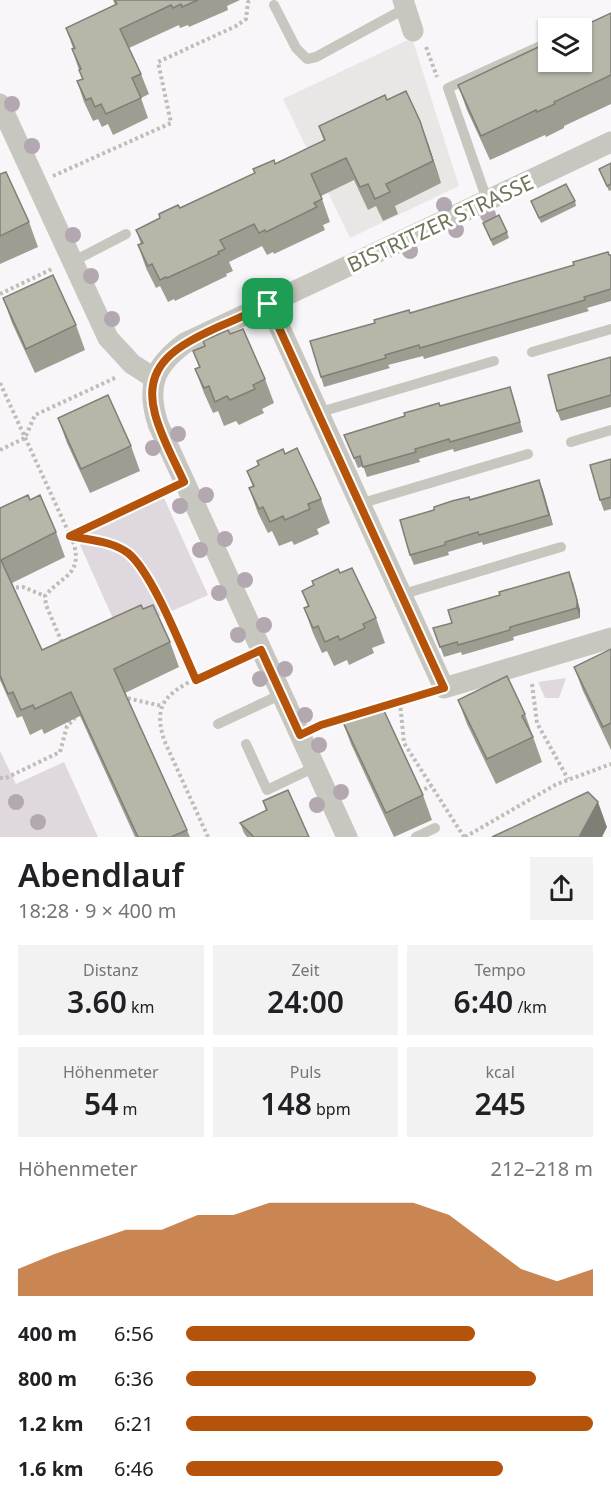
<!DOCTYPE html>
<html lang="de">
<head>
<meta charset="utf-8">
<style>
	body { margin:0; font-family:"Noto Sans",sans-serif; background:#f2f2f2; color:#202124; height:100vh; display:flex; flex-direction:column; font-size:22px; white-space:nowrap }
	* { box-sizing:border-box; margin:0 }
	p { font-size:20px; color:#757577 }
	.icon { flex:none; width:33px; height:33px; fill:none; stroke:currentColor; stroke-width:2; stroke-linecap:round; stroke-linejoin:round }
	.map { position:relative; height:837px; overflow:hidden }
	.panel { display:flex; flex-direction:column; background:#fff; flex:1 }
	.panel>* { flex:none }
	.controls { position:absolute; left:538px; top:18px; display:grid; gap:12px }
	.controls a { display:grid; place-items:center; width:54px; height:54px; border-radius:0px; background:#fff; box-shadow:0 2px 4px #0004; font-size:30px }
	.pin { position:absolute; display:grid; place-items:center; width:51px; height:51px; color:#fff; margin:-26px; border-radius:12px; box-shadow:0 3px 9px #0006 }
	.round { display:grid; place-items:center; flex:none; width:63px; height:63px; border-radius:0px; background:#f2f2f2 }
	.summary { display:flex; align-items:center; justify-content:space-between; height:102px; padding:0 18px }
	h1 { font-size:33px; font-weight:600; line-height:45px }
	.metrics { display:grid; grid-template-columns:repeat(3,1fr); gap:9px; height:102px; padding:6px 18px }
	.metrics div { display:grid; align-content:center; border-radius:0px; background:#f2f2f2; text-align:center }
	.metrics b { font-size:30px; font-weight:600 }
	.metrics small { font-size:16px; font-weight:400 }
	.metrics p { font-size:16px }
	.chart { height:168px; padding:12px 18px }
	.chart p { display:flex; justify-content:space-between }
	.chart svg { width:100%; height:108px; margin-top:6px; fill:#b45309; opacity:.7 }
	ul { padding:0 18px; list-style:none; font-size:20px }
	li { display:grid; grid-template-columns:96px 72px 1fr; align-items:center; height:45px }
	li i { height:15px; border-radius:8px; background:#b45309 }
	.map>svg:first-child { display:block }
	.built { fill:#e8e7e6 }
	.green { fill:#dfd8de }
	.lines { fill:none; stroke-linecap:round; stroke-linejoin:round }
	.path { stroke:#bebeb8; stroke-width:4; stroke-dasharray:3 3; stroke-linecap:butt }
	.service { stroke:#c7c7bf; stroke-width:10 }
	.minor { stroke:#c7c7bf; stroke-width:21 }
	.tree { fill:#b4a8b0 }
	.wall { fill:#9d9d91 }
	.shaded-wall { fill:#807f76 }
	.building { fill:#b7b6a9; stroke:#807f76; stroke-width:1.5 }
	.route-casing { stroke:#fff; stroke-width:12 }
	.route { stroke:#b45309; stroke-width:8 }
	.labels { text-anchor:middle; dominant-baseline:central; stroke-width:6; stroke-linejoin:round; paint-order:stroke }
	.street-label { font-size:21px; fill:#74745c; stroke:#fff }
</style>
</head>
<body>
<div class="map">
<svg width="611" height="837" viewBox="0 0 611 837">
	<rect width="100%" height="100%" fill="#f8f6f8"/>
	<!-- built -->
	<polygon class="built" points="412,38 459,186 350,238 283,99"/>
	<!-- green -->
	<g class="green">
		<polygon points="163,496 208,595 120,634 80,545 88,541 84,532"/>
		<polygon points="566,678 559,698 545,698 538,682"/>
		<polygon points="0,751 16,784 64,762 98,837 0,837"/>
	</g>
	<g class="lines">
		<!-- path -->
		<g class="path">
			<polyline points="426,47 437,77"/>
			<polyline points="53,176 171,123 158,62 236,26 246,19 248,2 252,0"/>
			<polyline points="0,294 54,268"/>
			<path d="M0 383 74 544C82 576 62 575 45 596L46 605 63 645"/>
			<polyline points="0,450 25,438 35,415 117,377"/>
			<path d="M71 536C90 540 113 542 128 554 153 573 182 649 196 680"/>
			<polyline points="71,536 167,490"/>
			<polyline points="10,588 23,587 45,596"/>
			<polyline points="532,684 537,723 568,779"/>
			<polyline points="122,697 162,706"/>
			<polyline points="400,702 404,743 464,837"/>
			<polyline points="379,708 426,694"/>
			<polyline points="319,727 349,717"/>
			<polyline points="0,778 6,778 60,752 67,726 75,718"/>
			<polyline points="419,792 431,786"/>
			<path d="M208 837 164 740C161 729 158 718 162 707 170 684 222 668 243 658"/>
			<polyline points="465,837 557,784 611,764"/>
		</g>
		<!-- service -->
		<g class="service">
			<polyline points="274,5 296,48 307,59 316,57 406,8"/>
			<polyline points="487,200 448,88 549,42"/>
			<polyline points="72,262 126,234"/>
			<polyline points="532,352 611,329"/>
			<polyline points="317,413 494,361"/>
			<polyline points="571,442 611,430"/>
			<polyline points="359,504 528,454"/>
			<polyline points="400,595 561,547"/>
			<polyline points="218,724 282,694"/>
			<polyline points="246,744 267,790 315,767"/>
			<polyline points="416,837 435,828"/>
		</g>
		<!-- minor -->
		<g class="minor">
			<polyline points="403,0 413,31"/>
			<polyline points="0,104 108,338 132,364 154,378"/>
			<polyline points="269,304 444,688 611,638"/>
			<path d="M347 837 158 424C146 386 154 366 185 343L611 142"/>
		</g>
	</g>
	<!-- trees -->
	<g class="tree">
		<circle cx="12" cy="104" r="8"/>
		<circle cx="32" cy="146" r="8"/>
		<circle cx="444" cy="205" r="8"/>
		<circle cx="488" cy="215" r="8"/>
		<circle cx="456" cy="230" r="8"/>
		<circle cx="73" cy="235" r="8"/>
		<circle cx="410" cy="251" r="8"/>
		<circle cx="91" cy="276" r="8"/>
		<circle cx="112" cy="319" r="8"/>
		<circle cx="178" cy="434" r="8"/>
		<circle cx="153" cy="448" r="8"/>
		<circle cx="206" cy="495" r="8"/>
		<circle cx="180" cy="506" r="8"/>
		<circle cx="225" cy="539" r="8"/>
		<circle cx="200" cy="550" r="8"/>
		<circle cx="245" cy="580" r="8"/>
		<circle cx="219" cy="593" r="8"/>
		<circle cx="264" cy="625" r="8"/>
		<circle cx="238" cy="635" r="8"/>
		<circle cx="285" cy="669" r="8"/>
		<circle cx="260" cy="679" r="8"/>
		<circle cx="305" cy="715" r="8"/>
		<circle cx="319" cy="745" r="8"/>
		<circle cx="341" cy="792" r="8"/>
		<circle cx="16" cy="802" r="8"/>
		<circle cx="317" cy="805" r="8"/>
		<circle cx="38" cy="822" r="8"/>
	</g>
	<!-- wall -->
	<g class="wall">
		<polygon points="113,0 240,0 227,6 228,10 189,27 188,25 180,28 179,25 129,48 141,74 149,94 141,98 148,118 113,135 108,124 102,127 98,119 93,121 84,102 77,81 82,79 72,49 73,48 66,28 115,5"/>
		<polygon points="611,13 611,104 564,126 564,128 546,137 545,135 490,160 467,110 458,85"/>
		<polygon points="387,100 428,143 441,183 395,206 398,214 383,221 376,206 368,210 354,180 321,196 330,222 323,225 325,230 274,254 273,252 267,255 262,246 229,262 233,271 226,274 227,276 175,301 174,299 168,302 160,286 156,288 146,268 138,245 141,244 136,230 255,173 253,169 275,164 324,141 319,126"/>
		<polygon points="611,163 611,190 609,191 599,169"/>
		<polygon points="0,174 29,222 38,247 0,264"/>
		<polygon points="531,201 575,201 576,206 541,223"/>
		<polygon points="483,223 507,232 509,238 493,246"/>
		<polygon points="609,255 611,255 611,301 587,308 589,311 424,359 423,356 388,365 390,368 324,387 321,377 410,313"/>
		<polygon points="3,298 76,325 85,350 35,373 12,323"/>
		<polygon points="230,334 265,379 274,403 262,409 264,413 239,425 236,421 224,426 218,411 213,413 204,393 195,369 199,367 193,351"/>
		<polygon points="611,357 611,407 561,421 557,411"/>
		<polygon points="513,397 523,432 454,452 453,449 419,459 420,462 367,477 363,466 358,468 344,435 440,406"/>
		<polygon points="58,418 131,446 140,471 90,493 67,443"/>
		<polygon points="285,454 321,499 330,523 317,529 319,534 294,545 292,541 279,546 272,531 268,533 258,513 249,488 253,487 247,471 258,466 257,461"/>
		<polygon points="611,459 611,509 604,511 600,500"/>
		<polygon points="539,480 553,525 483,545 482,542 448,552 449,555 414,565 410,555 470,499"/>
		<polygon points="30,500 56,532 65,557 12,583 42,650 143,609 170,642 179,667 125,693 190,837 135,837 80,716 44,734 42,729 30,735 22,716 17,718 0,680 0,508"/>
		<polygon points="340,573 376,618 385,643 372,648 374,653 349,665 347,660 334,666 327,651 322,653 313,633 304,608 308,607 302,591 313,586 312,581"/>
		<polygon points="573,582 580,610 580,618 513,637 514,640 462,655 461,652 444,657 433,628 452,623"/>
		<polygon points="611,649 611,750 583,691 574,667"/>
		<polygon points="458,700 525,714 542,762 496,784 467,724"/>
		<polygon points="342,720 423,795 432,820 394,837 351,744"/>
		<polygon points="263,801 309,837 247,837 244,833 240,823 266,811"/>
	</g>
	<!-- shaded-wall -->
	<g class="shaded-wall">
		<polygon points="420,121 428,143 441,183 433,161"/>
		<polygon points="539,480 543,490 553,525 549,515"/>
		<polygon points="569,572 580,610 580,618 577,608"/>
		<polygon points="598,802 607,827 602,837 579,837"/>
	</g>
	<!-- building -->
	<g class="building">
		<polygon points="115,0 198,0 182,7 181,4 173,8 171,5 120,29 141,74 132,78 141,98 106,114 101,104 95,107 91,98 86,100 77,81 83,79 79,70 81,69 72,49 75,48 66,28 117,4"/>
		<polygon points="611,13 611,75 554,102 555,104 537,112 536,110 481,136 458,85 549,42 549,62 582,62 582,28 579,28"/>
		<polygon points="406,91 420,121 433,161 386,184 390,192 375,199 368,184 360,187 346,158 311,174 322,199 314,203 317,207 266,232 265,230 259,233 254,224 220,240 225,249 218,252 219,254 167,278 166,277 160,280 152,264 148,266 138,245 143,243 136,230 160,218 159,214 178,205 180,208 255,173 253,169 274,160 275,164 325,140 319,126 385,95 387,100"/>
		<polygon points="611,163 611,184 607,186 599,169"/>
		<polygon points="6,172 29,222 0,236 0,174"/>
		<polygon points="566,184 575,201 539,218 531,201"/>
		<polygon points="499,215 507,232 491,240 483,223"/>
		<polygon points="608,252 609,255 611,255 611,289 584,297 585,300 420,348 419,345 385,355 386,358 321,377 310,341 375,323 374,320 409,310 410,313 574,265 573,262"/>
		<polygon points="53,275 76,325 26,349 3,298"/>
		<polygon points="243,329 265,379 253,385 255,389 230,400 227,396 215,402 209,386 204,388 195,369 200,367 193,351 205,346 203,341 228,330 230,334"/>
		<polygon points="611,357 611,395 557,411 548,375"/>
		<polygon points="510,387 520,422 450,442 449,439 415,449 416,452 363,467 360,456 354,458 344,435 405,416 404,413 422,408 439,403 440,406"/>
		<polygon points="108,395 131,446 81,469 58,418"/>
		<polygon points="297,448 321,499 308,504 310,509 285,520 283,516 270,522 263,507 259,509 249,488 254,486 247,471 259,465 257,461 283,449 285,454"/>
		<polygon points="611,459 611,497 600,500 590,465"/>
		<polygon points="539,480 549,515 479,535 478,532 445,542 445,545 410,555 400,520 434,510 434,507 452,501 469,497 470,500"/>
		<polygon points="28,495 30,500 40,495 56,532 1,560 42,650 141,605 143,609 153,605 170,642 114,669 187,830 171,837 138,837 71,692 35,709 33,705 21,710 13,692 8,694 0,675 0,508"/>
		<polygon points="352,568 376,618 363,624 365,628 340,640 338,636 325,642 318,626 313,628 304,608 309,606 302,591 314,585 312,581 338,569 340,573"/>
		<polygon points="569,572 577,600 577,608 510,627 510,630 458,645 457,642 440,647 433,628 452,623 448,610 500,595 499,592"/>
		<polygon points="611,649 611,723 603,727 574,667"/>
		<polygon points="507,676 525,714 522,716 533,737 487,759 458,700"/>
		<polygon points="380,702 423,795 386,813 342,720"/>
		<polygon points="288,790 309,837 254,837 240,823 267,810 263,801"/>
		<polygon points="588,792 598,802 579,837 492,837"/>
	</g>
	<g class="lines">
		<!-- route casing -->
		<g class="route-casing">
			<path id="route" d="M268 304 444 688 321 725 300 735 261 650 196 680C182 649 152 572 128 553 112 541 89 540 70 536L184 482C174 460 161 437 155 414 141 363 180 345 218 327 235 320 252 312 268 304Z"/>
		</g>
		<!-- route -->
		<use href="#route" class="route"/>
	</g>
	<g class="labels">
		<!-- street labels -->
		<g class="street-label">
			<text transform="translate(440 223) rotate(-25)">BISTRITZER STRASSE</text>
		</g>
	</g>
</svg>
<div class="controls">
<a><svg class="icon" aria-label="layers" viewBox="0 0 24 24"><path d="M12 4l9 5-9 5-9-5zM3 14l9 5 9-5"/></svg></a>
</div>
<div class="pin" style="left:268px;top:304px;background:#1e9e55"><svg class="icon" aria-label="arrive" viewBox="0 0 24 24"><path d="M6 21V4h12l-3 4 3 4H6"/></svg></div>
</div>
<section class="panel">
<div class="summary"><div><h1>Abendlauf</h1><p>18:28 · 9 × 400 m</p></div><a class="round"><svg class="icon" aria-label="share" viewBox="0 0 24 24"><path d="M12 15V3M7 8l5-5 5 5M5 13v7h14v-7"/></svg></a></div>
<div class="metrics">
<div><p>Distanz</p><b>3.60<small> km</small></b></div>
<div><p>Zeit</p><b>24:00</b></div>
<div><p>Tempo</p><b>6:40<small> /km</small></b></div>
</div>
<div class="metrics">
<div><p>Höhenmeter</p><b>54<small> m</small></b></div>
<div><p>Puls</p><b>148<small> bpm</small></b></div>
<div><p>kcal</p><b>245</b></div>
</div>
<div class="chart"><p><span>Höhenmeter</span>212–218 m</p>
<svg viewBox="0 0 160 44" preserveAspectRatio="none"><path d="M0 44V33L10 27L20 22L30 17L40 17L50 11L60 11L70 6L80 6L90 6L100 6L110 6L120 11L130 22L140 33L150 38L160 33V44z"/></svg>
</div>
<ul>
<li><b>400 m</b>6:56<i style="width:71%"></i></li>
<li><b>800 m</b>6:36<i style="width:86%"></i></li>
<li><b>1.2 km</b>6:21<i style="width:100%"></i></li>
<li><b>1.6 km</b>6:46<i style="width:78%"></i></li>
</ul>
</section>
</body>
</html>
